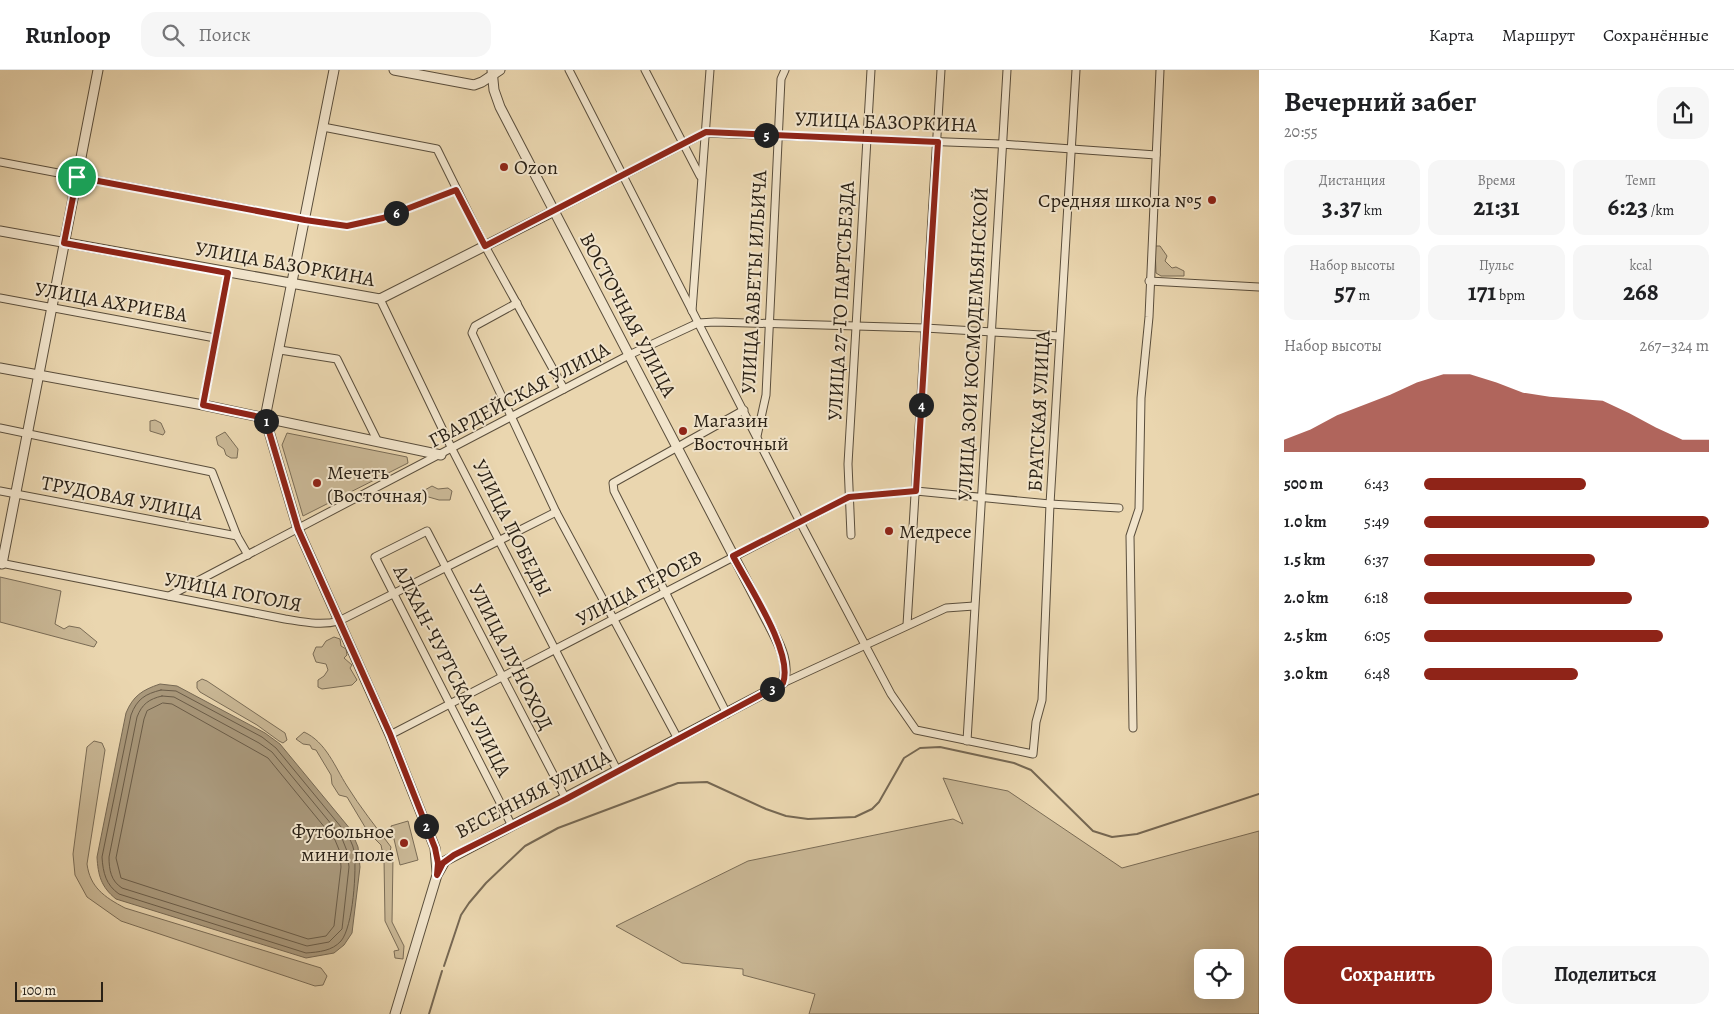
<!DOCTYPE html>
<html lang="ru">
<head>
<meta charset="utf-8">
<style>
	body { margin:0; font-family:Alegreya,serif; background:#f6f6f6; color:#202124; height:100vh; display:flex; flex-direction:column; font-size:19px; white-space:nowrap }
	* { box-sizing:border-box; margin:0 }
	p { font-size:16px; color:#757577 }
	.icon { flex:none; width:28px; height:28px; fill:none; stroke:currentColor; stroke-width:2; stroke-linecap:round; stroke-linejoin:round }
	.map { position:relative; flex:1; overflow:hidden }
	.details { display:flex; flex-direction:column; background:#fff; width:475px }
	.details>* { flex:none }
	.tools { position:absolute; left:1194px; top:879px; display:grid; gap:10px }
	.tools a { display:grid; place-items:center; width:50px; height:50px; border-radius:10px; background:#fff; box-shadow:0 5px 20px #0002; font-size:25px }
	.scale { position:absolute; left:15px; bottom:12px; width:88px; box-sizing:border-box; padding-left:5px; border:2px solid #2a2116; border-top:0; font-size:14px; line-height:18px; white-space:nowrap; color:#2a2116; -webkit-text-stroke:4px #f1e4cb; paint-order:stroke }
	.pin { position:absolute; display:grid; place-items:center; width:42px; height:42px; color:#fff; margin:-21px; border:2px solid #fff; border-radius:50%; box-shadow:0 1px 5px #0007 }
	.km { position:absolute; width:25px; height:25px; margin:-12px; border-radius:50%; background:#222; color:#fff; font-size:14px; line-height:25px; text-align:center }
	.round { display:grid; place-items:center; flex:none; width:52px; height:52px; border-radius:15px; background:#f6f6f6 }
	.overview { display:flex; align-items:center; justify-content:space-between; height:85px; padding:0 25px }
	h1 { font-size:28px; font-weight:600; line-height:38px }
	.metrics { display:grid; grid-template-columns:repeat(3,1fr); gap:8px; height:85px; padding:5px 25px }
	.metrics div { display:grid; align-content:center; border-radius:12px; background:#f6f6f6; text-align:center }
	.metrics b { font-size:25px; font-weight:600 }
	.metrics small { font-size:14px; font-weight:400 }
	.metrics p { font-size:14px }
	.chart { height:140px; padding:10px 25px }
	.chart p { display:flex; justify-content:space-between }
	.chart svg { width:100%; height:90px; margin-top:5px; fill:#8f2418; opacity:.7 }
	.cta { display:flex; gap:10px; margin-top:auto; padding:10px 25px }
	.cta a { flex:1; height:58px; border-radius:15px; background:#8f2418; color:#fff; font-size:20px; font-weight:600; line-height:58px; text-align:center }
	.cta a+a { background:#f6f6f6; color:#202124 }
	ul { padding:0 25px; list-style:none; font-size:16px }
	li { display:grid; grid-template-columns:80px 60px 1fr; align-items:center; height:38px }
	li i { height:12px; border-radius:6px; background:#8f2418 }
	header { display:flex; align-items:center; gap:30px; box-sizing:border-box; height:70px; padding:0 25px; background:#fff; border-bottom:1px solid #e0e0e0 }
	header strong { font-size:24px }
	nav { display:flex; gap:28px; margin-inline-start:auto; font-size:18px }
	.search { width:350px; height:45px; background:#f6f6f6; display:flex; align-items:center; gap:12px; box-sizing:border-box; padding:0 18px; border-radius:15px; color:#757577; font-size:19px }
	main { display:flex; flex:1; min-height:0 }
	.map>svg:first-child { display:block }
	.green { fill:#c9b795; stroke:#7a6c56; fill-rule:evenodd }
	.water { fill:#a9987b; stroke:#766853 }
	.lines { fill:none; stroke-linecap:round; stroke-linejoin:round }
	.shore { stroke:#6a5c48; stroke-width:1 }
	.stream { stroke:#766853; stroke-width:2 }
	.minor-casing { stroke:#5a4e3c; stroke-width:9 }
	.tertiary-casing { stroke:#5a4e3c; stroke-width:11 }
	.minor { stroke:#f1e4cb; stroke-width:7 }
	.tertiary { stroke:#f1e4cb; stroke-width:9 }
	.route-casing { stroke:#fff; stroke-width:10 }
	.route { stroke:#8f2418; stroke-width:6 }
	.poi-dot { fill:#8f2418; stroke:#f1e4cb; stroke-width:2 }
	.labels { text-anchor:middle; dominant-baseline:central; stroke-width:4; stroke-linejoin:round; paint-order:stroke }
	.street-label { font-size:20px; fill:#2a2116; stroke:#f1e4cb }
	.poi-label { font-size:20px; fill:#2a2116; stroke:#f1e4cb; text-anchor:start }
</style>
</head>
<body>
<header>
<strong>Runloop</strong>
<div class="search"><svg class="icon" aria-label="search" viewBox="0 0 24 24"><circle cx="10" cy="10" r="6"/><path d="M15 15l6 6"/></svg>Поиск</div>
<nav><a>Карта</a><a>Маршрут</a><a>Сохранённые</a></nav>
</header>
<main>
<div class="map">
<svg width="1259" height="944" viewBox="0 0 1259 944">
	<rect width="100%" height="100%" fill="#ead6af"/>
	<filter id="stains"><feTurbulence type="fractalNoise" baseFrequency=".004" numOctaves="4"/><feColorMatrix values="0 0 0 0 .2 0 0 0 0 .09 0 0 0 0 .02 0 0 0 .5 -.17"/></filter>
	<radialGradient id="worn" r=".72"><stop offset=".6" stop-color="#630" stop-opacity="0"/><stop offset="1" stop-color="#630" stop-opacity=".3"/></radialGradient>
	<!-- green -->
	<g class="green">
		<polygon points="1155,176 1160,176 1167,186 1165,191 1172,198 1176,197 1184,201 1184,206 1161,206 1156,203"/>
		<polygon points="155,350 161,353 165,362 163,365 150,361 150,351"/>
		<polygon points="225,362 238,379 237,388 231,388 226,385 224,379 218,375 216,367"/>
		<polygon points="287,363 407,387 408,393 303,446 282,375"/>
		<polygon points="432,416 438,419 448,418 452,421 450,430 439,430 425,426 423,421"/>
		<polygon points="0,507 61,521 55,554 64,559 69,556 80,558 97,572 94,577 0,552"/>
		<polygon points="334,567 340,569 341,576 346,579 347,585 344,588 352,595 350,598 357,610 352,615 322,619 318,617 318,610 324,606 328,600 326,594 316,592 313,584 316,577 322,577 326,571"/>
		<polygon points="202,609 207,611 285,663 287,670 283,673 279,671 257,655 200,622 197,618 197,612"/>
		<path d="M304 662C326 672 335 697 347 716 360 737 376 757 391 777L390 782 393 786 392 852 404 876 403 889 395 888 394 881 399 880 385 851 384 789 387 783 382 780 381 775 368 762 347 727 339 725 332 714 331 705 316 680 312 679 310 675 303 674 296 669Z"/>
		<path d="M94 671 102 673 105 680 87 794C90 817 104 827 125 838L321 898 327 906 323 915 315 916 121 851 87 827 75 805 73 784 87 677Z"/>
		<path d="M943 708 1008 721 1122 798 1259 761V944H809L815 924 743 905V899L682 893 616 856 748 791 953 749 963 754ZM1202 888H1235V920H1202Z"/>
		<polygon points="408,751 418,790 400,795 391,756"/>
	</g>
	<!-- water -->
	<path class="water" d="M160 614 177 616 265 663 280 674 351 760 358 777 360 797 352 863 344 875 334 883 306 888 116 829C101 817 98 805 97 787L126 643C133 626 142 620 160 614Z"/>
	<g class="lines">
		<!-- shore -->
		<g class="shore">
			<path d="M161 620 176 621 262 667 276 678 346 763C349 768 353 774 354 781 357 799 353 857 341 871 332 881 319 882 306 883L119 824C106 815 103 803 102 787L131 645C137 629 145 624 161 620Z"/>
			<path d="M162 626 174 627 259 673 272 682 341 766 347 781 349 797 342 859 329 872 307 876 122 818C111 811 109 800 109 787L137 647C142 634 149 629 162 626Z"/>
			<polygon points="163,633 172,634 268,688 335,770 340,782 341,797 334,856 326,866 308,869 121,808 116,788 144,649 147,641"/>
		</g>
		<!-- stream -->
		<g class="stream">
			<polyline points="444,896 461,845 469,833 486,813 525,776 558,758 678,713 707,712 766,739 786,746 808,749 855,747 872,739 879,732 904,688 920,678 940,677 1014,693 1031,700 1093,761 1112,767 1137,764 1259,724"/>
			<polyline points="429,944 442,901"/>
		</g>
		<!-- minor casing -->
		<g class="minor-casing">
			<g id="minor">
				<polyline points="569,0 800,452 891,624 916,660 1033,684 1036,652 1042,630 1050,434 1076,0"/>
				<polyline points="645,0 700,106"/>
				<polyline points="323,57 437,79 485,176 564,319"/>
				<polyline points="0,92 305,150 347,156 383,148 456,120"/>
				<polyline points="554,141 705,63 1001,74 1156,85"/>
				<polyline points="1149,211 1259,217"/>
				<polyline points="0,228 215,268"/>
				<polyline points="380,229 452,379 617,700"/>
				<polyline points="517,233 475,256 472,263 556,442 678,669"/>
				<polyline points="692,241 710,0"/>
				<polyline points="280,280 337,289 378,372"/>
				<polyline points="203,335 228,203"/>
				<polyline points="0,358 212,402 237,466 248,485"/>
				<polyline points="757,366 766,325 781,9 785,0"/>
				<polyline points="0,421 237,466"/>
				<polyline points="851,465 848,394 871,0"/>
				<path d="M0 493 285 549C304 552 321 556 339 551L556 442"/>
				<polyline points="169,526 629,285 698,253 715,252 925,258 1059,266"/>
				<polyline points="907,555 941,0"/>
				<polyline points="783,613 946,538 974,536"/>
				<polyline points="727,644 614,421 613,413 744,340"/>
				<polyline points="1133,658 1130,466 1139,439 1141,328 1149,247 1160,0"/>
				<polyline points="390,665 849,427 916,421 1050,434 1119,438"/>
				<polyline points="967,671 1007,0"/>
				<polyline points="512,756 375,487 427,461 566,729"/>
			</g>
		</g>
		<!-- tertiary casing -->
		<g class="tertiary-casing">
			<g id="tertiary">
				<polyline points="334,0 265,348 298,459 390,665 435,778 437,802"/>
				<polyline points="394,0 474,15 482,12 500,0"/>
				<polyline points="0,161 380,229 554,141"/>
				<polyline points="0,298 203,335 441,385"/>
				<polyline points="2,494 98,0"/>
				<path d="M395 944 437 805 445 791 783 613C790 593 779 574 770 556L500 37 494 20 492 0"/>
			</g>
		</g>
		<!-- minor -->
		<use href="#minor" class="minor"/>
		<!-- tertiary -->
		<use href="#tertiary" class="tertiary"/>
	</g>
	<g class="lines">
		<!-- route casing -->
		<g class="route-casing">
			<path id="route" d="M706 62 938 72 916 421 849 427 733 486C748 515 794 583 783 613L566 729 454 785 443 793 437 805 438 793 435 778 390 664 298 459 265 348 203 335 228 203 64 173 77 107 305 150 347 156 383 148 456 120 485 176Z"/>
		</g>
		<!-- route -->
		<use href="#route" class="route"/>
	</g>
	<!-- markers -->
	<g class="poi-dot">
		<circle cx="504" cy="97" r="5"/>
		<circle cx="1212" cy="130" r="5"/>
		<circle cx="683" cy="361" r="5"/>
		<circle cx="317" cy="413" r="5"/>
		<circle cx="889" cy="461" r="5"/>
		<circle cx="404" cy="773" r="5"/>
	</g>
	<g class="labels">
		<!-- street labels -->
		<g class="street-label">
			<text transform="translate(886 52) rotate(2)">УЛИЦА БАЗОРКИНА</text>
			<text transform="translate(285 194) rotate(10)">УЛИЦА БАЗОРКИНА</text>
			<text transform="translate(754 212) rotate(-87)">УЛИЦА ЗАВЕТЫ ИЛЬИЧА</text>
			<text transform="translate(841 231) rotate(-87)">УЛИЦА 27-ГО ПАРТСЪЕЗДА</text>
			<text transform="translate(111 232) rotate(10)">УЛИЦА АХРИЕВА</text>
			<text transform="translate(628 245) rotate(62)">ВОСТОЧНАЯ УЛИЦА</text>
			<text transform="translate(973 274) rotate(-87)">УЛИЦА ЗОИ КОСМОДЕМЬЯНСКОЙ</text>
			<text transform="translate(519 325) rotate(-28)">ГВАРДЕЙСКАЯ УЛИЦА</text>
			<text transform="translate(1039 341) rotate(-87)">БРАТСКАЯ УЛИЦА</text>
			<text transform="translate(122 428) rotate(11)">ТРУДОВАЯ УЛИЦА</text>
			<text transform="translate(512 458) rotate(63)">УЛИЦА ПОБЕДЫ</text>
			<text transform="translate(639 518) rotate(-28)">УЛИЦА ГЕРОЕВ</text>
			<text transform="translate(233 522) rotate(11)">УЛИЦА ГОГОЛЯ</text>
			<text transform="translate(511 587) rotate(63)">УЛИЦА ЛУНОХОД</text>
			<text transform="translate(452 601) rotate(63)">АЛХАН-ЧУРТСКАЯ УЛИЦА</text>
			<text transform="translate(533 724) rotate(-27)">ВЕСЕННЯЯ УЛИЦА</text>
		</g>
		<!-- poi labels -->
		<g class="poi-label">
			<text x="514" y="97">Ozon</text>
			<text x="1202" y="130" text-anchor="end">Средняя школа №5</text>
			<text x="693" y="350">Магазин<tspan x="693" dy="23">Восточный</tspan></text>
			<text x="327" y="402">Мечеть<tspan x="327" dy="23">(Восточная)</tspan></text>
			<text x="899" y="461">Медресе</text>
			<text x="394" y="761" text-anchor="end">Футбольное<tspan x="394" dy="23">мини поле</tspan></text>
		</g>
	</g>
	<rect width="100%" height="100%" filter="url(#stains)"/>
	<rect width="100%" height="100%" fill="url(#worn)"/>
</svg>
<div class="tools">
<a><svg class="icon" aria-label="locate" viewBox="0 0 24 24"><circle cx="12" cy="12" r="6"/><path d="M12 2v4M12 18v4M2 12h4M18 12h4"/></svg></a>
</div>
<div class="scale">100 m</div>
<div class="pin" style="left:77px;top:107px;background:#1e9e55"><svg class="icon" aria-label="arrive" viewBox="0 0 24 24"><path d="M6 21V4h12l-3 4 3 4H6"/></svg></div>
<b class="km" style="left:266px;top:351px">1</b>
<b class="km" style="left:426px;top:756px">2</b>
<b class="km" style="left:772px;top:619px">3</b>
<b class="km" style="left:921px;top:335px">4</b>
<b class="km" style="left:766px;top:65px">5</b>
<b class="km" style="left:396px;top:143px">6</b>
</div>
<section class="details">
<div class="overview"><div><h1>Вечерний забег</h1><p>20:55</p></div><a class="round"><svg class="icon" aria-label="share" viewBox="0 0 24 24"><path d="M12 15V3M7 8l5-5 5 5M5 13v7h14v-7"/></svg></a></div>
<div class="metrics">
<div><p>Дистанция</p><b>3.37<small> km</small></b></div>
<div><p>Время</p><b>21:31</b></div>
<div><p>Темп</p><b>6:23<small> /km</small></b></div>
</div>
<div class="metrics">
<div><p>Набор высоты</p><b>57<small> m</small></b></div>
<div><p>Пульс</p><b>171<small> bpm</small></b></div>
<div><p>kcal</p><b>268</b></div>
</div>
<div class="chart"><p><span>Набор высоты</span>267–324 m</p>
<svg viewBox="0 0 160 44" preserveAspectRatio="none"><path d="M0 44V38L10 33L20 26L30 21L40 16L50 10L60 6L70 6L80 10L90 15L100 17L110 18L120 19L130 25L140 32L150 38L160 38V44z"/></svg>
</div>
<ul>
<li><b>500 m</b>6:43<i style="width:57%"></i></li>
<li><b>1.0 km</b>5:49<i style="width:100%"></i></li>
<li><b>1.5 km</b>6:37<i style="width:60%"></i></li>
<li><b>2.0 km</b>6:18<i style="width:73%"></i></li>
<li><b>2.5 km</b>6:05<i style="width:84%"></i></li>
<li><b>3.0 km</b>6:48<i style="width:54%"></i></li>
</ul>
<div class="cta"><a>Сохранить</a><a>Поделиться</a></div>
</section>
</main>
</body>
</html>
